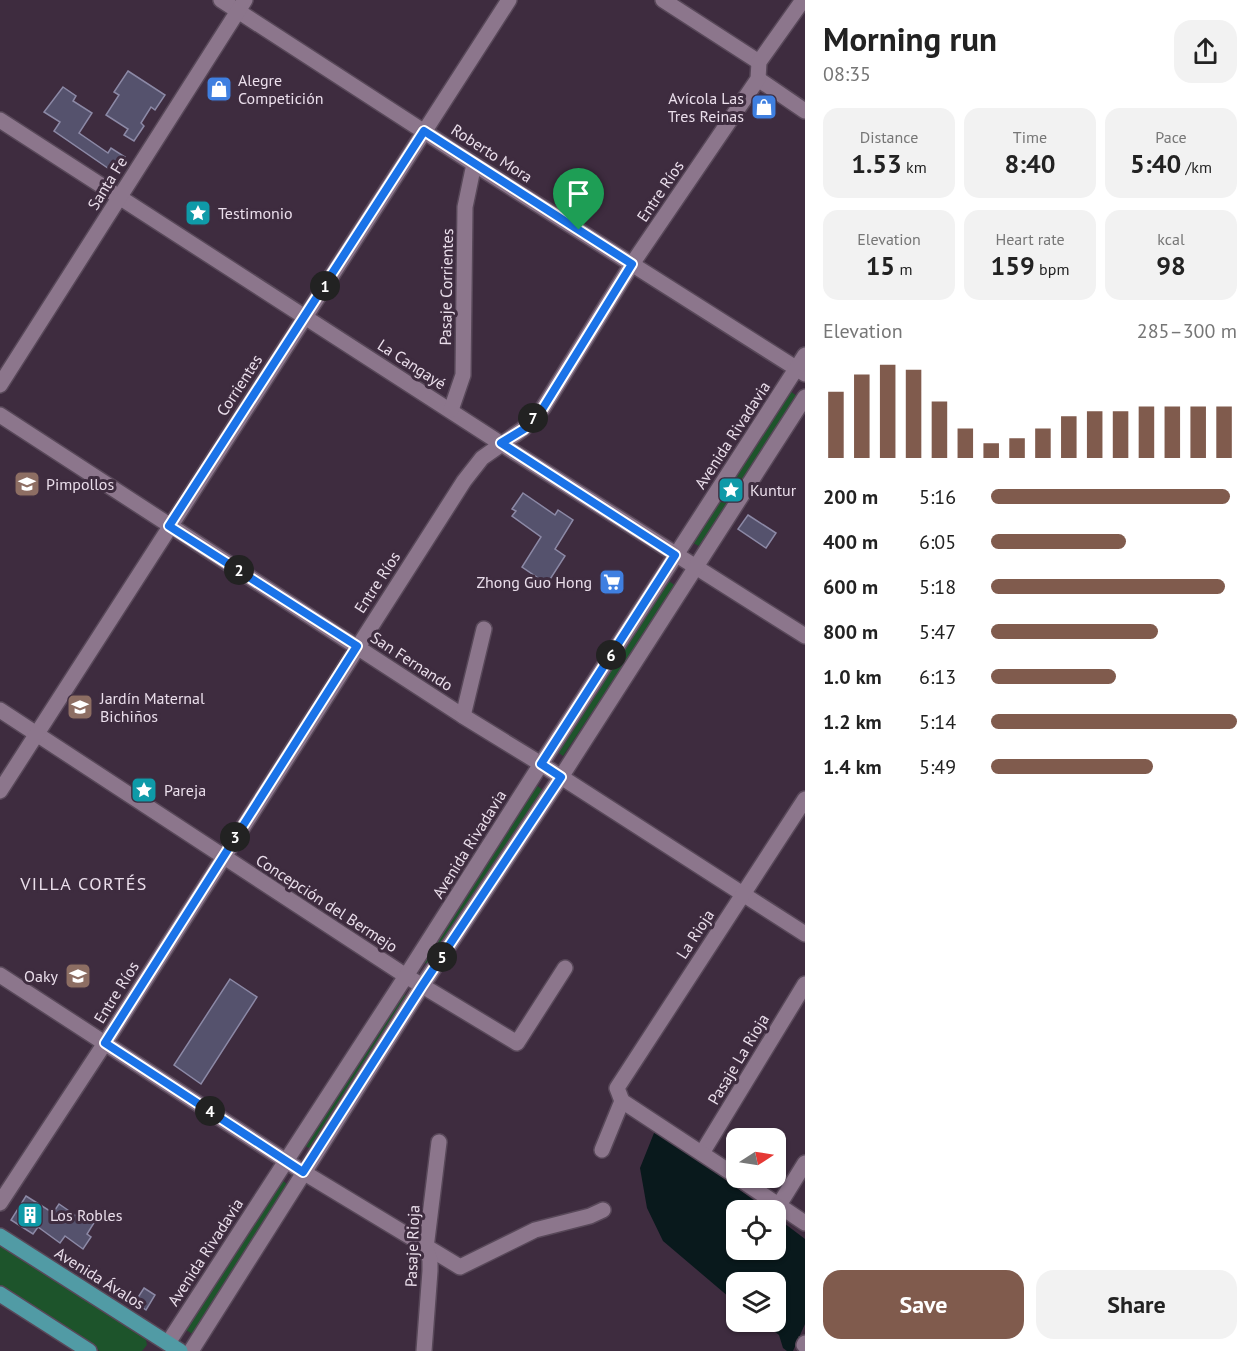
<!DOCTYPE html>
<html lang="en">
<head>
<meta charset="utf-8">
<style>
	body { margin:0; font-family:"PT Sans",sans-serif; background:#f2f2f2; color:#222; height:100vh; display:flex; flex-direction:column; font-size:22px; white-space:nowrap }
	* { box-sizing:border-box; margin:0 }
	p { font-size:20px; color:#767676 }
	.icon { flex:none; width:33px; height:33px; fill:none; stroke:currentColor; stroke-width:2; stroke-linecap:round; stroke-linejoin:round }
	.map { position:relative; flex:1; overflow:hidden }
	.drawer { display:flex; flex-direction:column; background:#fff; width:450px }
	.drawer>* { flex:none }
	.needle { width:39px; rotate:78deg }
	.buttons { position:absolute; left:726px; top:1128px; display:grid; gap:12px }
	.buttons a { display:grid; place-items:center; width:60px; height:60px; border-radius:12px; background:#fff; box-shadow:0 2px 4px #0004; font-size:30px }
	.pin { position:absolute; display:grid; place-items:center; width:51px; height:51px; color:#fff; margin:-62px -26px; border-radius:50% 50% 50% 0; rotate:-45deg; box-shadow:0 0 6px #0007 }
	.pin .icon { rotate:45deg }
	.km { position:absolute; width:30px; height:30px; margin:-15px; border-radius:50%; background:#222; color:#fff; font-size:16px; line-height:30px; text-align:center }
	.round { display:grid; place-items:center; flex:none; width:63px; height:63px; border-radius:18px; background:#f2f2f2 }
	.summary { display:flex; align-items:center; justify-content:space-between; height:102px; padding:0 18px }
	h1 { font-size:33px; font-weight:600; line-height:45px }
	.figures { display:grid; grid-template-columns:repeat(3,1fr); gap:9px; height:102px; padding:6px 18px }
	.figures div { display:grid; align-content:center; border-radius:15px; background:#f2f2f2; text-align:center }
	.figures b { font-size:26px; font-weight:600 }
	.figures small { font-size:16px; font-weight:400 }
	.figures p { font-size:16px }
	.chart { height:168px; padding:12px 18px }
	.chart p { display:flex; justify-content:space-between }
	.chart svg { width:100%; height:108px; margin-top:6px; stroke:#805b4d; stroke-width:6 }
	.action { display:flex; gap:12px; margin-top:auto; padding:12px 18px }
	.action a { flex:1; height:69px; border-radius:18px; background:#805b4d; color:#fff; font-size:24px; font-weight:600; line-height:69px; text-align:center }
	.action a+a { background:#f2f2f2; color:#222 }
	ul { padding:0 18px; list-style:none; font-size:20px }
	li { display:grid; grid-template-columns:96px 72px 1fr; align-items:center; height:45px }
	li i { height:15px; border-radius:8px; background:#805b4d }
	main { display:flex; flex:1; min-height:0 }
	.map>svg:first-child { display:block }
	.green { fill:#1d542b }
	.water { fill:#09191c }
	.building { fill:#55526d; stroke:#8c89a6; stroke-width:1.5 }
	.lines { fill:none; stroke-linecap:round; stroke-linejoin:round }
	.minor-casing { stroke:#584859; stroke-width:18 }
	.major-casing { stroke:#584859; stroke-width:18 }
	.minor { stroke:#8c768c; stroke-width:15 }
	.major { stroke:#519ba5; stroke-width:15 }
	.route-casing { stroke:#fff; stroke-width:12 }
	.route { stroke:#1a73e8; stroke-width:8 }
	.labels { text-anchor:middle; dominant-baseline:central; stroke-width:6; stroke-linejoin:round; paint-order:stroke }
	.poi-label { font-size:16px; fill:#eadeeb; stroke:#3e2c3f; text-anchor:start }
	.street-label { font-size:16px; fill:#eadeeb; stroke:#3e2c3f }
	.neighbourhood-label { font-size:18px; letter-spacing:1.5px; fill:#eadeeb; stroke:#3e2c3f }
</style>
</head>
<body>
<main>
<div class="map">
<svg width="805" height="1351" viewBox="0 0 805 1351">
	<rect width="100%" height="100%" fill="#3e2c3f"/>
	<!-- green -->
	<g class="green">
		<polygon points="790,391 797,396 699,546 693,543"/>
		<polygon points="667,580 676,586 563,756 556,751"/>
		<polygon points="536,785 543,790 430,964 427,965 423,960"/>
		<polygon points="403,993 407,996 312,1150 304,1145"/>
		<polygon points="281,1179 288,1185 194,1335 183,1328"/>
		<polygon points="0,1243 145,1336 147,1345 142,1351 100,1351 0,1288"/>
	</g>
	<!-- water -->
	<polygon class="water" points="656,1128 767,1210 736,1210 736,1250 776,1250 776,1217 805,1239 805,1324 793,1351 787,1351 783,1348 779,1335 763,1322 776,1322 776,1282 736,1282 736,1303 663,1241 647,1208 640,1168"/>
	<!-- building -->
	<g class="building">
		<polygon points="128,71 165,95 155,110 151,107 141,123 144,126 134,141 124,135 128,129 106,115 119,95 114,92"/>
		<polygon points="63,87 76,96 73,101 92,113 79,133 108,153 111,148 125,157 115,173 54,131 60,122 44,112"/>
		<polygon points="523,493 555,515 558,510 573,520 555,549 565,556 547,584 522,567 541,537 512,516 516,511 512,509"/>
		<polygon points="748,515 776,533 766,548 738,529"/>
		<polygon points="230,979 257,997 201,1084 174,1065"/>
		<polygon points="26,1196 53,1213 59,1204 78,1217 83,1209 97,1218 87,1234 91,1237 83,1249 65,1236 60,1243 38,1227 33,1234 11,1220"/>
		<polygon points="144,1288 155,1295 146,1310 135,1302"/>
	</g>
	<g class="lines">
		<!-- minor casing -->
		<g class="minor-casing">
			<g id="minor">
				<polyline points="221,0 474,164 805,374"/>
				<polyline points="663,0 759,62"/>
				<polyline points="758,79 805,111"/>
				<polyline points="0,120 500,443 805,636"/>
				<polyline points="0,385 245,0"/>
				<polyline points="451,410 463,375 465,207 474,164"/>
				<polyline points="0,415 463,716 541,764 805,934"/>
				<polyline points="0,710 406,976 517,1043 565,968"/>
				<polyline points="463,716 484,629"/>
				<polyline points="0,791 509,0"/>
				<polyline points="0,975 303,1172 460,1267 535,1230 590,1216 603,1210"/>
				<polyline points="602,1150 622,1101"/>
				<polyline points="702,1153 805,984"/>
				<polyline points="736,1176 622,1101 617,1088 805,799"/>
				<polyline points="738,1178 805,1223"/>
				<polyline points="0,1203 105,1043 464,481 482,458 523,429 543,408 632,264 758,79 759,62 803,0"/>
				<polyline points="779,1205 805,1163"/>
				<polyline points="168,1343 406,976 541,764 805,355"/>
				<polyline points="804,1345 805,1343"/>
				<polyline points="191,1351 422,986 561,777 805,397"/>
				<polyline points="424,1351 430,1271 430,1260 426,1248 439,1142"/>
			</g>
		</g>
		<!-- major casing -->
		<g class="major-casing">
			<g id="major">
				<polyline points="0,1236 180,1351"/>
				<polyline points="0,1294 89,1351"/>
			</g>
		</g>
		<!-- minor -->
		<use href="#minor" class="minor"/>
		<!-- major -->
		<use href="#major" class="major"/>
	</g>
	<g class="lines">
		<!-- route casing -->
		<g class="route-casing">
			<polygon id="route" points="424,131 632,264 543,408 524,429 501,443 675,555 541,764 561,777 422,986 303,1172 105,1043 357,646 169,526"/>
		</g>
		<!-- route -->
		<use href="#route" class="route"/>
	</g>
	<!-- icons -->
	<defs>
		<g id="shop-square" transform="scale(1.35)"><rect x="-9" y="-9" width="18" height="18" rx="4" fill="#3f7fe0" stroke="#3e2c3f"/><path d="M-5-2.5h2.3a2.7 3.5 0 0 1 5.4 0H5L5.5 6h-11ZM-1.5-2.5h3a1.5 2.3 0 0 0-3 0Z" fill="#fff"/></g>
		<g id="sight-square" transform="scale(1.35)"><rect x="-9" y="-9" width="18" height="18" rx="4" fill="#0f9aa8" stroke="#3e2c3f"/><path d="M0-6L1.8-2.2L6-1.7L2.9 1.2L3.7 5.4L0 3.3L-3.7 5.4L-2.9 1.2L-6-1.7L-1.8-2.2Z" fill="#fff"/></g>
		<g id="school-square" transform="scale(1.35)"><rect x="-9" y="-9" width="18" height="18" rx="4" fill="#8d6e63" stroke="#3e2c3f"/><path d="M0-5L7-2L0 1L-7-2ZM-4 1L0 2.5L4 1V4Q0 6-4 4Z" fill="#fff"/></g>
		<g id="supermarket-square" transform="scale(1.35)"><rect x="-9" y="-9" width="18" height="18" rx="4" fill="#3f7fe0" stroke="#3e2c3f"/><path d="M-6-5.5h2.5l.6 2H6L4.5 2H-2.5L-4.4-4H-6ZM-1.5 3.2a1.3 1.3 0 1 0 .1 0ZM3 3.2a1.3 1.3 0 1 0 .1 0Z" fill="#fff"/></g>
		<g id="building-square" transform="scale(1.35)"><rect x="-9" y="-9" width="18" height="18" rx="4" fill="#0f9aa8" stroke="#3e2c3f"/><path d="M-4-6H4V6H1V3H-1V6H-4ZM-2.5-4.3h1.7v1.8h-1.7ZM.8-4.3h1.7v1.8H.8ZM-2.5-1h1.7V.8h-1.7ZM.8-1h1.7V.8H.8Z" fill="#fff"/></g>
	</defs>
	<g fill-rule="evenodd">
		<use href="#shop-square" x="219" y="89"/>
		<use href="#shop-square" x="764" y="107"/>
		<use href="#sight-square" x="198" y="213"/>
		<use href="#school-square" x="27" y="484"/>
		<use href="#sight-square" x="731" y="490"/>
		<use href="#supermarket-square" x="612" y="582"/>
		<use href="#school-square" x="80" y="707"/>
		<use href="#sight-square" x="144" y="790"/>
		<use href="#school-square" x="78" y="976"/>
		<use href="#building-square" x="30" y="1215"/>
	</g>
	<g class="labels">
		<!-- poi labels -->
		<g class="poi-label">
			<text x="238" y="80">Alegre<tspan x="238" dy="18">Competición</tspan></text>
			<text x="744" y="98" text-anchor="end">Avícola Las<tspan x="744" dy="18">Tres Reinas</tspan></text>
			<text x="218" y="213">Testimonio</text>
			<text x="46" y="484">Pimpollos</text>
			<text x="750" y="490">Kuntur</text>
			<text x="592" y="582" text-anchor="end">Zhong Guo Hong</text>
			<text x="100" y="698">Jardín Maternal<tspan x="100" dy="18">Bichiños</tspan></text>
			<text x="164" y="790">Pareja</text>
			<text x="58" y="976" text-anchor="end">Oaky</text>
			<text x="50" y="1215">Los Robles</text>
		</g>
		<!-- street labels -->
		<g class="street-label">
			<text transform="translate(492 153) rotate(33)">Roberto Mora</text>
			<text transform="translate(107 183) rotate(-58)">Santa Fe</text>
			<text transform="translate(660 191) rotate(-56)">Entre Ríos</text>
			<text transform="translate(446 287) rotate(-89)">Pasaje Corrientes</text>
			<text transform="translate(412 364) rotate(33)">La Cangayé</text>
			<text transform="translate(239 385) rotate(-57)">Corrientes</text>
			<text transform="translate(732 435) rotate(-57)">Avenida Rivadavia</text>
			<text transform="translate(377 582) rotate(-57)">Entre Ríos</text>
			<text transform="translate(412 661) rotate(33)">San Fernando</text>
			<text transform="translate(469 844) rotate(-58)">Avenida Rivadavia</text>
			<text transform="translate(327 903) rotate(33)">Concepción del Bermejo</text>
			<text transform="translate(695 934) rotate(-57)">La Rioja</text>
			<text transform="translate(116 992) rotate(-58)">Entre Ríos</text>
			<text transform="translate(738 1059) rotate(-59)">Pasaje La Rioja</text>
			<text transform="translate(412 1246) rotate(-88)">Pasaje Rioja</text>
			<text transform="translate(205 1252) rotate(-57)">Avenida Rivadavia</text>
			<text transform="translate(100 1278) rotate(32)">Avenida Ávalos</text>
		</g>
		<!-- neighbourhood labels -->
		<g class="neighbourhood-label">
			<text x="84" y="883">VILLA CORTÉS</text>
		</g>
	</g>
</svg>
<div class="buttons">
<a><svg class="needle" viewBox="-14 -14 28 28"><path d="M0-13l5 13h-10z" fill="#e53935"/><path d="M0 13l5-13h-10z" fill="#767676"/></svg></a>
<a><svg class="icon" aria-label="locate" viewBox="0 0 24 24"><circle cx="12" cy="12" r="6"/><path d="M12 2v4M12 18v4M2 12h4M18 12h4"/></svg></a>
<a><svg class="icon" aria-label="layers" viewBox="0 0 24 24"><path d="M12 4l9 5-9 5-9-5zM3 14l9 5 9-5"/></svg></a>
</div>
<div class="pin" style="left:579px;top:230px;background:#1e9e55"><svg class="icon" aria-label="arrive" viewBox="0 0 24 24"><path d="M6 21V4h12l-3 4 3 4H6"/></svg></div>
<b class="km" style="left:325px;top:286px">1</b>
<b class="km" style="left:239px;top:570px">2</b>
<b class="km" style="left:235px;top:837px">3</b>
<b class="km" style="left:210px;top:1111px">4</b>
<b class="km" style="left:442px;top:957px">5</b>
<b class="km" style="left:611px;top:655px">6</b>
<b class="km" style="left:533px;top:418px">7</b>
</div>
<section class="drawer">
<div class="summary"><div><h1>Morning run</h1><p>08:35</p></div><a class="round"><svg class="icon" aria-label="share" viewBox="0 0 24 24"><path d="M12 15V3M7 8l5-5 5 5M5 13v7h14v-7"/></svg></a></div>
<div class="figures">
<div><p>Distance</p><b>1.53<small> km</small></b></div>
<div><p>Time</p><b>8:40</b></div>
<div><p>Pace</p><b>5:40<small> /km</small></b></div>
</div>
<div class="figures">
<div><p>Elevation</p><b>15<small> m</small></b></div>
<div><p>Heart rate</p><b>159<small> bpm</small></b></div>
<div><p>kcal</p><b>98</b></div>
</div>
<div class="chart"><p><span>Elevation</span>285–300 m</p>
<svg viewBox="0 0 160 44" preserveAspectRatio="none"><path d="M5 44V17M15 44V10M25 44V6M35 44V8M45 44V21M55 44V32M65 44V38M75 44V36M85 44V32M95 44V27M105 44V25M115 44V25M125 44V23M135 44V23M145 44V23M155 44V23"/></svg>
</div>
<ul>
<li><b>200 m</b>5:16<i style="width:97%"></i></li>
<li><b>400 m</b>6:05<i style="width:55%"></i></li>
<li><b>600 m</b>5:18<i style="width:95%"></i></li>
<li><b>800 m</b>5:47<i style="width:68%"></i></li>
<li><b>1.0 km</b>6:13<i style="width:51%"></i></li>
<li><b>1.2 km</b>5:14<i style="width:100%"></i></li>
<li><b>1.4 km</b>5:49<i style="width:66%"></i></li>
</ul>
<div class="action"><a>Save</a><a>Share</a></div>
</section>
</main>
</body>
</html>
